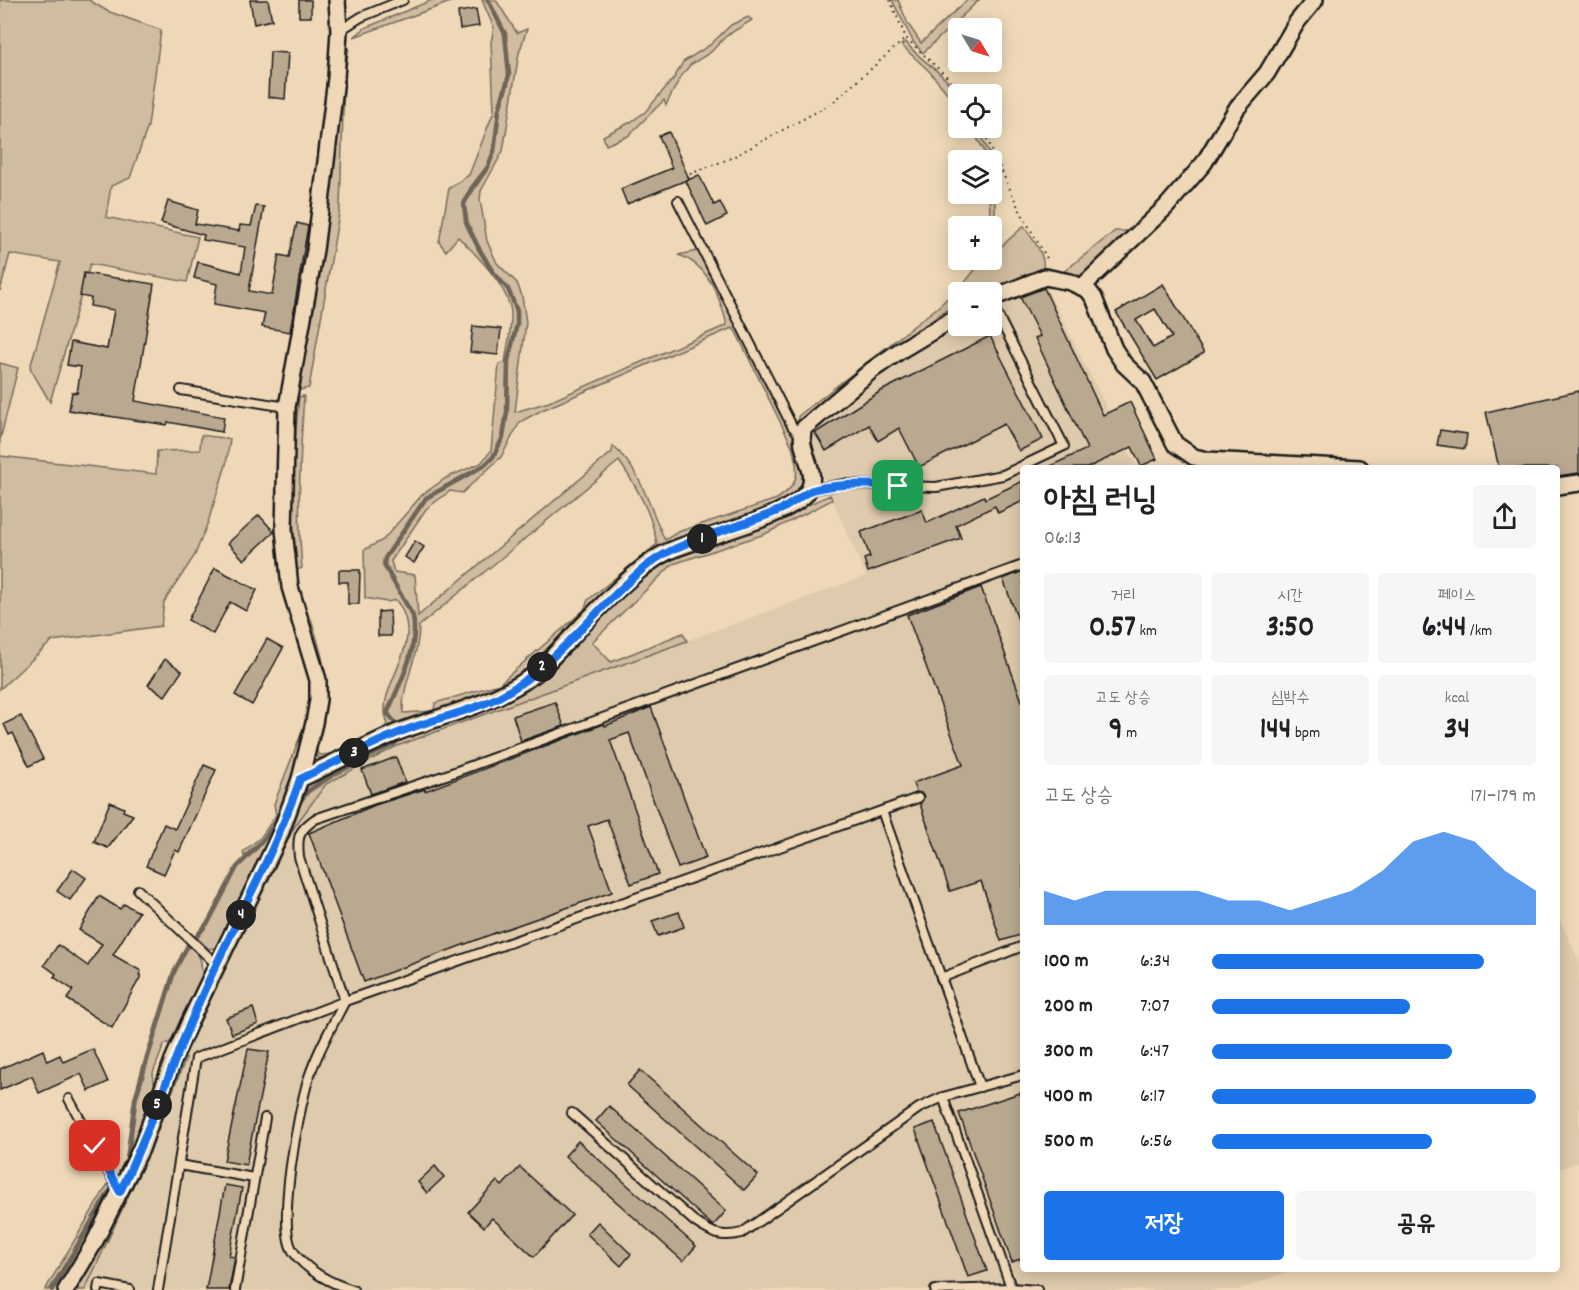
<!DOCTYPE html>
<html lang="ko">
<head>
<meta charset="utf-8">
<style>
	body { margin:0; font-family:Dekko,"Poor Story",sans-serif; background:#f6f6f6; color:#202124; height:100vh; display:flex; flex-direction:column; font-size:22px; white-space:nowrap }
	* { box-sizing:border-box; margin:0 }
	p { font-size:20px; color:#757577 }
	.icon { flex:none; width:33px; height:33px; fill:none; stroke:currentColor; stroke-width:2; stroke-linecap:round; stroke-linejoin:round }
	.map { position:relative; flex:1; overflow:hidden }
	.side { position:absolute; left:1020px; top:465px; width:540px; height:807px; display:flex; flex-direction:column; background:#fff; border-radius:6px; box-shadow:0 3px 15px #0003 }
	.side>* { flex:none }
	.needle { width:39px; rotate:128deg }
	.controls { position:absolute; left:948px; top:18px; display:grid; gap:12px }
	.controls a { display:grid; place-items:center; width:54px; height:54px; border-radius:6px; background:#fff; box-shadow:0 3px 15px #0003; font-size:30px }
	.pin { position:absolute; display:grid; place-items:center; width:51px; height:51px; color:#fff; margin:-26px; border-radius:12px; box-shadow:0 3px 9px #0006 }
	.km { position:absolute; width:30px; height:30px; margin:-15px; border-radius:50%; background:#222; color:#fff; font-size:16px; line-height:30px; text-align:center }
	.round { display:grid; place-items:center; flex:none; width:63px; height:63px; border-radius:6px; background:#f6f6f6 }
	.head { display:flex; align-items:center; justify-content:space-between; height:102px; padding:0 24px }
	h1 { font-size:33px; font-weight:700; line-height:45px }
	.metrics { display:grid; grid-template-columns:repeat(3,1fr); gap:9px; height:102px; padding:6px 24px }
	.metrics div { display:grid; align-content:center; border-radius:6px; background:#f6f6f6; text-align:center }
	.metrics b { font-size:30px; font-weight:700 }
	.metrics small { font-size:16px; font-weight:400 }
	.metrics p { font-size:16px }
	.chart { height:168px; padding:12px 24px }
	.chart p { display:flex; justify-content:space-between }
	.chart svg { width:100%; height:108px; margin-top:6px; fill:#1a73e8; opacity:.7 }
	.primary-button { display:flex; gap:12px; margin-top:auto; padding:12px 24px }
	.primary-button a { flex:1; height:69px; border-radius:6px; background:#1a73e8; color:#fff; font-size:24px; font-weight:700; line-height:69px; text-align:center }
	.primary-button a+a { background:#f6f6f6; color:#202124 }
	ul { padding:0 24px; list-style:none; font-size:20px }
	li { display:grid; grid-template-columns:96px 72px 1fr; align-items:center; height:45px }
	li i { height:15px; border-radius:8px; background:#1a73e8 }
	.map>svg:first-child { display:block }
	.built { fill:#decaac }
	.green { fill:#d0bca0; stroke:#766c5e; stroke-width:1.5; fill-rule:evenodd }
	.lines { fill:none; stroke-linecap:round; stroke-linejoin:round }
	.stream { stroke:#6d6558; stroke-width:4.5 }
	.building { fill:#baa991; stroke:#1c1c1c; stroke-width:1.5; fill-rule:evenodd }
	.service-casing { stroke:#1c1c1c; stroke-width:12 }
	.minor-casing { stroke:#1c1c1c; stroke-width:20 }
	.path { stroke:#1c1c1c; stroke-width:2; stroke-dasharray:1.5 4.5; stroke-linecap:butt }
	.service { stroke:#eed8b7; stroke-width:8 }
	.minor { stroke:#eed8b7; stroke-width:15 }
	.route-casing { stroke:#fff; stroke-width:12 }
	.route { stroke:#1a73e8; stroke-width:8 }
</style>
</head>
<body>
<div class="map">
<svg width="1579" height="1290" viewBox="0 0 1579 1290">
	<rect width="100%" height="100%" fill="#eed8b7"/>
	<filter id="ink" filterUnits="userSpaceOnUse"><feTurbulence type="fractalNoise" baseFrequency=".0167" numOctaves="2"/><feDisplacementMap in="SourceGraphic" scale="12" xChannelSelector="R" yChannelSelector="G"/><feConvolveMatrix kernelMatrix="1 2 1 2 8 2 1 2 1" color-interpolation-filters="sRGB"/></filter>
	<g filter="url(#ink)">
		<!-- built -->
		<g class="built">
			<polygon points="1043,281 1137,468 1023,468 1023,1269 1294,1269 1238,1290 85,1290 147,1155 197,1024 295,826 326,784 397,746 866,576 830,495 807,433 851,390 958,321 958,326 992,326 992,306"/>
			<polygon points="1557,913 1579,961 1579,1162 1557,1170"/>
		</g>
		<!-- green -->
		<g class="green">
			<polygon points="0,0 89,0 107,11 161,30 148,126 130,178 111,186 106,217 198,237 187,282 90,264 50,402 30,368 60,262 10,254 0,291"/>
			<polygon points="432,0 456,0 354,37 365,28"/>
			<path d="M482 0H487L504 34 508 75 498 109 493 150 487 166 466 196 463 204 466 223 474 242 492 273 507 290 516 311V324L507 361 506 412 502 437 493 456 484 464 425 497 384 558 383 565 412 617C418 650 398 683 386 713L396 726 329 758H319L313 753 324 678 308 620 311 619C320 648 329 676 326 706 324 721 316 737 317 752L319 755C338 755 375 737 388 724 371 687 431 646 396 600L387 602 365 598 364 550 383 540 422 495 446 478 481 463 491 451 499 364 505 363C507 347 512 328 511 312 508 287 476 254 458 237L446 251 439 242 449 188 469 175 494 111 491 42 494 28Z"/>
			<path d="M489 0H496L517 33 527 29 519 53 503 151 481 191 480 199 487 241 497 263 517 283 522 296 526 322 515 412 549 402 727 325C720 297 708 264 678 255L698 251 797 439 803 476 802 484 796 494 770 509 664 548 531 670 501 688 397 724 389 713C401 682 419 650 414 616L385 564 386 558 426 498 485 466 494 458 504 438 508 412 509 361 518 324V310L508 289 494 271 476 241 468 222 465 204 489 167 495 151 500 110 509 83 506 33ZM732 328 736 332 792 446C799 471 801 484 777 499L678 532 665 540C648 505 643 473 613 446L612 452 418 616 415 575 394 572 391 561 426 509 450 491 462 493 501 457 520 422 542 410ZM619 461C636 485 652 515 657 544L588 600 584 610 499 684 435 703 434 711 403 713C402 681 419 659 419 626Z"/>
			<polygon points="892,0 898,0 908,24 921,43 967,0 979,0 923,53 914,43"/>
			<polygon points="748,17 752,20 726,36 711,52 690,65 680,78 666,105 664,100 628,136 606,145 603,136 629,123 645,112 674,78 683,62 710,45 731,25"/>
			<path d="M906 42C920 63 959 79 958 106L929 71 901 45Z"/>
			<polygon points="349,47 344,80 340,208 309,388 300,390 344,55"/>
			<path d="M971 128H977L995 164V252L1024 226C1032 239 1050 259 1041 274L1004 291 989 286 977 292H958V303L943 312 798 425V416L938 307 966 281 983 260H992L989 194H992V160H987L984 150Z"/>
			<polygon points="1115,231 1138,231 1080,280 1062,273"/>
			<polygon points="0,363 18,368 0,440 0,456 156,474 157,451 200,450 201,435 230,439 226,465 208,522 195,555 164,602 161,626 52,641 0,689"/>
			<path d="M304 396C300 454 297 511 302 568L297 570C290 514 293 453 299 397Z"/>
			<path d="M830 495 832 500 765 534 673 564 592 642 611 662 683 633 687 641 397 746 326 784 295 826 197 1024 194 1022 296 808 308 791 333 775 394 745 397 739 393 744C365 756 331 769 308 790 304 794 301 800 297 805L302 791 320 774 398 735 518 693 665 558 781 517Z"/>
			<polygon points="304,726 309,731 285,812 272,824 264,837 244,856 243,852 261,837 276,815 274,804"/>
			<polygon points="282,819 223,939 217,947 209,949 197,938 209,923 238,867 258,848"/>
			<polygon points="190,947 198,954 201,962 203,985 178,1038 164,1045 153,1073 155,1090 128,1168 137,1099 176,969 184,952"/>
			<path d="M183 1058H186L147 1155 85 1290H76C122 1220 148 1138 178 1061Z"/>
			<polygon points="108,1184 110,1188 49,1290 45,1290"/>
		</g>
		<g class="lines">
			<!-- stream -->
			<g class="stream">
				<path d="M397 725 387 713C400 683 419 650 413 616L384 565 385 558 426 498 485 465 493 457 503 437 507 412 508 361 517 324V311L508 289 493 272 479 249 466 222 464 204 471 189 488 167 494 151 499 110 509 75 505 34 488 0"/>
				<polyline points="297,805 308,791 333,775 394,744 399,737"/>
				<polyline points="197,936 209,921 237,867 257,847 280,820"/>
				<polyline points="121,1172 127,1159 135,1099 144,1067 174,972 188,945"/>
				<polyline points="52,1290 109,1192"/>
			</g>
		</g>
		<!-- building -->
		<g class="building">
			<polygon points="250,0 268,0 272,20 254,24"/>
			<rect x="299" y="0" width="12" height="17"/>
			<polygon points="476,9 479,26 460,29 458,12"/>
			<polygon points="270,52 288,53 285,99 268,97"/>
			<polygon points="669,132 689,179 627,204 621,189 672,168 659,136"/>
			<polygon points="699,175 714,205 720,202 727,216 707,226 686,181"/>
			<polygon points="168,201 198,210 195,224 239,231 240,225 251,226 256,206 264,207 249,291 272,295 279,255 289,257 297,223 308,226 290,332 262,327 265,313 214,304 217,284 194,278 198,262 241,273 245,247 203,240 204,235 161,223"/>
			<polygon points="84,273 154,284 135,401 224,417 222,432 168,422 167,425 69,410 72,392 77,393 81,367 67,365 71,342 107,349 114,310 90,306 91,298 80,296"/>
			<path d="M1163 284 1204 353 1157 380 1116 312ZM1155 309 1172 337 1153 348 1136 320Z"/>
			<polygon points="1044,288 1103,415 1130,402 1157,459 1141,466 1132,447 1087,468 1046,468 1087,449 1035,338 1040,336 1020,297"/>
			<polygon points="473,326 501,329 498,355 470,352"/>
			<polygon points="990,336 1043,439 1019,451 1004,424 919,467 899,428 878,441 869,425 826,451 815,433 881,391"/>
			<polygon points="1579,391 1579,473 1557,476 1557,468 1499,468 1486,412"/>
			<polygon points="1440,430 1467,434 1465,449 1437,445"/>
			<polygon points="1023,481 1023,501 998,513 995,506 956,525 961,538 868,572 864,559 870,557 861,532 922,510 927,523 984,496 985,499"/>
			<polygon points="259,515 274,532 244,560 228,543"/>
			<polygon points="415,541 424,547 414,563 405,557"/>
			<polygon points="215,568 257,590 246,611 230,602 213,634 188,620"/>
			<polygon points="339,570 360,570 359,604 348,604 348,582 339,582"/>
			<polygon points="1023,571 1023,631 1022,631 1003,579"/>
			<polygon points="981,587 1023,704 1023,934 1001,941 981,881 950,891 920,804 924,797 921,793 916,792 913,783 963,765 907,615"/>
			<polygon points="390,611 391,636 378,636 378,612"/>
			<polygon points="267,639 283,648 252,705 235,695"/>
			<polygon points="165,659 182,671 165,696 148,685"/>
			<polygon points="555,702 564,726 521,741 513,716"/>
			<polygon points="651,707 706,858 678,868 629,733 610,740 658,874 631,884 607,819 588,826 612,892 495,933 364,982 309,833 375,805 425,789 425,791 604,724 605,726"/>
			<polygon points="21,716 43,759 29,766 13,733 9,735 4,724"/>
			<polygon points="396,757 405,782 371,794 362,770"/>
			<polygon points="204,765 216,770 179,852 175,850 164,874 146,866 164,824 175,829"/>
			<polygon points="110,802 124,808 123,811 133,815 108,848 94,842"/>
			<polygon points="73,869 86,878 70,900 57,891"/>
			<polygon points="99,896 120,909 124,904 139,912 113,955 141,971 139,975 141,976 112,1028 67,999 73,990 54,977 56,974 44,965 58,945 88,966 102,944 79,930"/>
			<polygon points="679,912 684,927 658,936 652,921"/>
			<polygon points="253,1008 258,1024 232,1034 226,1018"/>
			<polygon points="93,1049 108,1082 89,1091 81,1074 39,1093 32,1076 0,1090 0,1069 43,1050 47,1061 60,1055 63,1062"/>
			<polygon points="248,1049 269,1052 246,1165 224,1161"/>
			<polygon points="640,1070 758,1175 744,1190 627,1085"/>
			<polygon points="1020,1093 1023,1101 1023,1258 1012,1262 959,1113"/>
			<polygon points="609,1106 726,1211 713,1226 596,1121"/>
			<polygon points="934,1122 987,1271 968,1277 915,1129"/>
			<polygon points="578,1141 696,1246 683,1261 565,1156"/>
			<polygon points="435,1166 444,1177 427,1193 418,1182"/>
			<polygon points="520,1167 572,1215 534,1257 492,1218 484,1227 468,1212 497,1181 502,1186"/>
			<polygon points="225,1185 242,1188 229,1256 235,1257 229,1290 206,1290"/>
			<polygon points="598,1222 631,1254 621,1266 587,1234"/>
		</g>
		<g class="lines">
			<!-- service casing -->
			<g class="service-casing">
				<g id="service">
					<polyline points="339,31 361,17 403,0"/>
					<polyline points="678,201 792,426 801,436"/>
					<polyline points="181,390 287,407"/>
					<polyline points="809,490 844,484 936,487 1003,475 1064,446 992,304"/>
					<polyline points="882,811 980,1087"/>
					<polyline points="138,890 216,964"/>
					<polyline points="941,978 1023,946"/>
					<polyline points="943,1097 1012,1290"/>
					<polyline points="69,1099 119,1191"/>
					<path d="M572 1113 695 1222C713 1234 721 1238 742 1233L919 1108 943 1097 1023 1075"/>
					<polyline points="179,1165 254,1178"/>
					<polyline points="98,1290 99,1284 130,1290"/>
					<polyline points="158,1290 196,1058 345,1001 918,798"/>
					<polyline points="235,1290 265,1118"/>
					<path d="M353 1290C332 1284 305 1270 293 1251 276 1225 299 1110 308 1080 317 1052 332 1026 345 1001L299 857C297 837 298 831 315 819L449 774 1023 565"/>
					<polyline points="935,1290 1011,1288 1037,1290"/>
				</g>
			</g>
			<!-- minor casing -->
			<g class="minor-casing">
				<g id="minor">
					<polyline points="1082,287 1166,207 1204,163 1237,108 1267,73 1297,22 1315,0"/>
					<polyline points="992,298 1045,277 1070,282 1088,290 1094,298 1114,349 1124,364 1143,382 1175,444 1194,457 1207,460 1360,468"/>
					<polyline points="1557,486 1579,483"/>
					<path d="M300 779C332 764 365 746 398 732 443 715 492 705 532 676 543 669 551 657 561 648 588 620 632 570 665 553 694 538 796 517 809 489 819 470 796 449 804 428L872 370 901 350 958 316"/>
					<polyline points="66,1290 94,1243 141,1149 173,1060 190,1021 279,837 300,779 314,723 318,700 318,680 290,587 284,529 287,407 315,250 324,178 336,78 339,31 337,0"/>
				</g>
			</g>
			<!-- path -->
			<g class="path">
				<polyline points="890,0 906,38 946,76 962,94"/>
				<polyline points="982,128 1019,209 1049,262"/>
				<polyline points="690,174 731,158 831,104 906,38"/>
			</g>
			<!-- service -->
			<use href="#service" class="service"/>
			<!-- minor -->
			<use href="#minor" class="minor"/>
		</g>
	</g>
	<g class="lines" filter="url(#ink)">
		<!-- route casing -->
		<g class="route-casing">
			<path id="route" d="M95 1146 120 1192C152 1126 174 1057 204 991 236 920 275 853 300 779 336 762 373 742 411 728 438 718 481 708 504 694 560 662 598 604 649 564 683 538 741 528 782 509 791 505 806 492 812 490 838 483 871 484 898 486"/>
		</g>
		<!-- route -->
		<use href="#route" class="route"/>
	</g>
</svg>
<div class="controls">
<a><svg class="needle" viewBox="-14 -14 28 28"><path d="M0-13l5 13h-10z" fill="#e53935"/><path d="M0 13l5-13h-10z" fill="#757577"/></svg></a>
<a><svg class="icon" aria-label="locate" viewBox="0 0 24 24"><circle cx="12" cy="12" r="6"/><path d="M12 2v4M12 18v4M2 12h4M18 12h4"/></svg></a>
<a><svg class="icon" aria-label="layers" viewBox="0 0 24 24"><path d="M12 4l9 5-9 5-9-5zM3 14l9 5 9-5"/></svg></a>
<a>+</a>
<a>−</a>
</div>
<div class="pin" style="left:898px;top:486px;background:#1e9e55"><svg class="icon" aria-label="arrive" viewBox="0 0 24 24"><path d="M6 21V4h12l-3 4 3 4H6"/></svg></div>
<div class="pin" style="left:95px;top:1146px;background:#d93025"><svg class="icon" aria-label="check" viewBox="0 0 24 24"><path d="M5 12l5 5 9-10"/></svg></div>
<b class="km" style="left:702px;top:539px">1</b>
<b class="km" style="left:542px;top:667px">2</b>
<b class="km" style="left:354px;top:753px">3</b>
<b class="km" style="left:241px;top:915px">4</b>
<b class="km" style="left:157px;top:1105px">5</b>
<section class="side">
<div class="head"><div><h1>아침 러닝</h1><p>06:13</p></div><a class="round"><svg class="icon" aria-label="share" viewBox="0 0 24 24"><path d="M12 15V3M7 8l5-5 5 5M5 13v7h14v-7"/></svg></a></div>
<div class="metrics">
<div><p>거리</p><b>0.57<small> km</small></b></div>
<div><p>시간</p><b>3:50</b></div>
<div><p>페이스</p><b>6:44<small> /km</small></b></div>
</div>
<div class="metrics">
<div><p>고도 상승</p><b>9<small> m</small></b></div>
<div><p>심박수</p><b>144<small> bpm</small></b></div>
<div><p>kcal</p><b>34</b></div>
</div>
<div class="chart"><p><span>고도 상승</span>171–179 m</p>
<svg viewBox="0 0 160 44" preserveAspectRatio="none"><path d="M0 44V30L10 34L20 30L30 30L40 30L50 30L60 34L70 34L80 38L90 34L100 30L110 22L120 10L130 6L140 10L150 22L160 30V44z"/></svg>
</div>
<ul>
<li><b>100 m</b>6:34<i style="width:84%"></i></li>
<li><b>200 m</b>7:07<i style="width:61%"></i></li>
<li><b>300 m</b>6:47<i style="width:74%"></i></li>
<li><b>400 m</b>6:17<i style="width:100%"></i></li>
<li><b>500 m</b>6:56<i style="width:68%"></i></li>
</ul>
<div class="primary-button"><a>저장</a><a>공유</a></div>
</section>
</div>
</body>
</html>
